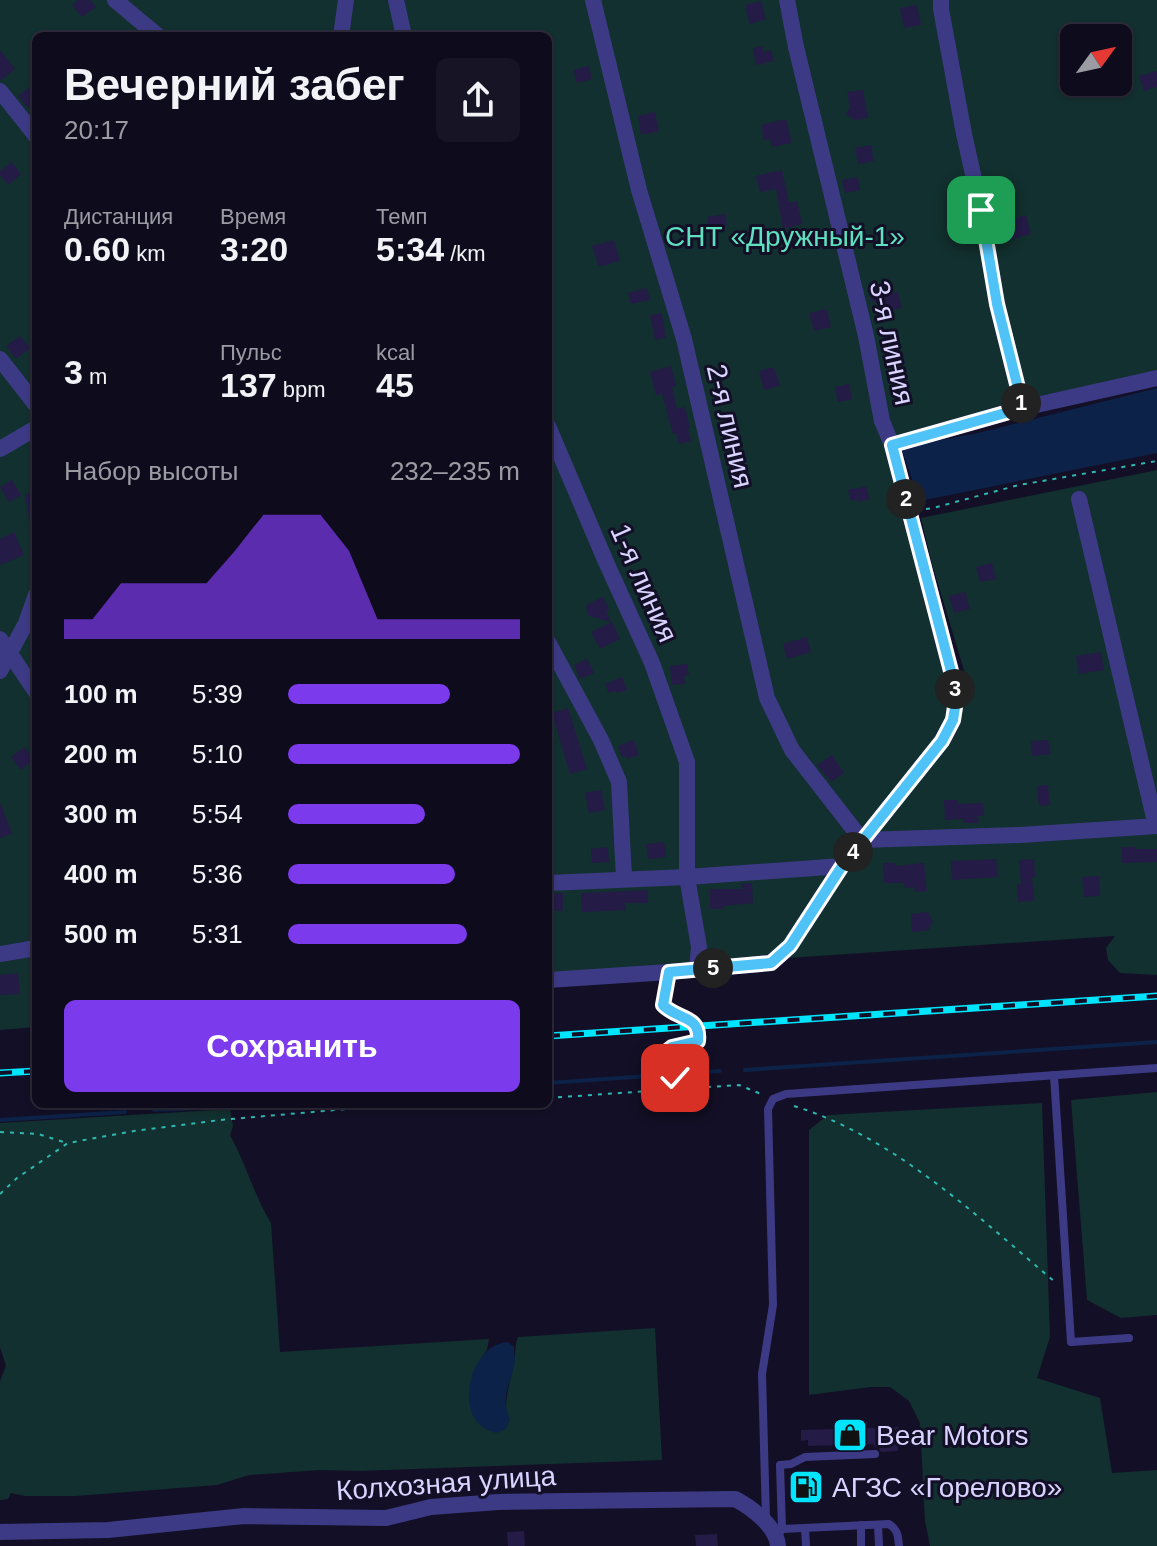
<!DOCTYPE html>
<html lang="ru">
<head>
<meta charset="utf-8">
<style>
	body { margin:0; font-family:Helvetica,sans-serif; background:#171425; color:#f1f3f6; height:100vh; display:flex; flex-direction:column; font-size:30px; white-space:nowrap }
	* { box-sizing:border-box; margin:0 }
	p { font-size:26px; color:#9b9ba3 }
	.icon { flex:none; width:44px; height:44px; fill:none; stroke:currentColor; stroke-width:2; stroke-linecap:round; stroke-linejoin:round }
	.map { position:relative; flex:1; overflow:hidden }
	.sheet { position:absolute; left:32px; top:32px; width:520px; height:1076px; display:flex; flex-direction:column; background:#0e0b1c; border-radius:12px; box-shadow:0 2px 6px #0004,0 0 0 2px #2e2b3b }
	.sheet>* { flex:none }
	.needle { width:52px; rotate:57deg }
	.buttons { position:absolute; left:1060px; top:24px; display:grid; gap:16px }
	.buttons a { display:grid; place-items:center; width:72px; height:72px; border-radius:12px; background:#0e0b1c; box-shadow:0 2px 6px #0004,0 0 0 2px #2e2b3b; font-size:40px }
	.pin { position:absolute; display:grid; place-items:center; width:68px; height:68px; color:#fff; margin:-34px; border-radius:16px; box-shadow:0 4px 12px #0006 }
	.km { position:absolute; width:40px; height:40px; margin:-20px; border-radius:50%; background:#222; color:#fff; font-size:22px; line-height:40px; text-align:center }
	.round { display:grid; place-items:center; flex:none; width:84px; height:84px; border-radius:12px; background:#171425 }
	.overview { display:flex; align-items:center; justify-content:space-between; height:136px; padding:0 32px }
	h1 { font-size:44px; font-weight:700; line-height:60px }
	.stats { display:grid; grid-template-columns:repeat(3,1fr); gap:12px; height:136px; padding:8px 32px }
	.stats div { display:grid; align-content:center }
	.stats b { font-size:34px; font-weight:700 }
	.stats small { font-size:22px; font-weight:400 }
	.stats p { font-size:22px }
	.chart { height:224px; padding:16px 32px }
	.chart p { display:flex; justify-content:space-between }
	.chart svg { width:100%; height:144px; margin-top:8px; fill:#7c3aed; opacity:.7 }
	.action { display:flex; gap:16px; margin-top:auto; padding:16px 32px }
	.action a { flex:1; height:92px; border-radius:12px; background:#7c3aed; color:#fff; font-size:32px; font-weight:700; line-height:92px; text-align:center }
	ul { padding:0 32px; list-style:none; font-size:26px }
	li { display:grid; grid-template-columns:128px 96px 1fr; align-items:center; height:60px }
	li i { height:20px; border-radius:10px; background:#7c3aed }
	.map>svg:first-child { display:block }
	.green { fill:#12302f; fill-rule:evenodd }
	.water { fill:#0c2248 }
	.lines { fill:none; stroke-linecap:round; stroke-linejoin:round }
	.stream { stroke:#0c2248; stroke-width:4 }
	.building { fill:#241b47 }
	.path { stroke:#2fb8b0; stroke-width:2; stroke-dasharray:4 6; stroke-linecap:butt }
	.service { stroke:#3d3a85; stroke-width:8 }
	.minor { stroke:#3d3a85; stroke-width:16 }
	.rail-casing { stroke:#00e5ff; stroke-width:7 }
	.rail { stroke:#130f26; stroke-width:4; stroke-dasharray:12; stroke-linecap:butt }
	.route-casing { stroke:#fff; stroke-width:16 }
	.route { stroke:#4fc3f7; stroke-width:10 }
	.labels { text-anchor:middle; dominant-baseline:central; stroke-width:6; stroke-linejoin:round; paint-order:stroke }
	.park-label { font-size:28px; fill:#5fe0c0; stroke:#130f26 }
	.street-label { font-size:28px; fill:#d9d4ff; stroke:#130f26 }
	.poi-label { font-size:28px; fill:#d9d4ff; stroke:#130f26; text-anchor:start }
</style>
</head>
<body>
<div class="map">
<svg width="1157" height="1546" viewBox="0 0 1157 1546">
	<rect width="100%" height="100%" fill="#130f26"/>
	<!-- green -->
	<g class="green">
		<path d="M0 0H1157V378L892 445 957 694 970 690 932 564 921 518 1157 470V975L1120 973 1108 960 1106 948 1115 936 548 974V36H36V1027L0 1030ZM1074 38H1118V82H1074Z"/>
		<polygon points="1157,1092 1157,1315 1121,1318 1087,1300 1071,1100"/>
		<polygon points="1042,1103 1050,1337 1037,1378 1100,1398 1112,1473 1157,1470 1157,1546 930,1546 925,1521 920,1423 909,1401 890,1387 870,1387 809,1395 809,1130 828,1115"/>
		<path d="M230 1109 233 1126 230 1135C246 1164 254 1195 271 1223L280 1352 489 1339 487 1350 475 1368 506 1409C506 1392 511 1379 514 1363 516 1354 514 1347 518 1337L655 1328 662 1460 359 1471 320 1470 249 1475 217 1485 76 1496H25L11 1493 8 1499 0 1500V1381L6 1366 0 1347V1123Z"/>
	</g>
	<!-- water -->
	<g class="water">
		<polygon points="1157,388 1157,453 920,501 902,451 908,446 978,433"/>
		<path d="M508 1342 514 1347C514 1352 515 1356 515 1360 512 1383 499 1395 510 1419L506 1429 496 1433C487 1430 480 1427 475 1419 459 1393 476 1344 508 1342Z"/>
	</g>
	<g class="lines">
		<!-- stream -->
		<g class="stream">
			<polyline points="745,1070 1157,1042"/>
			<polyline points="548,1083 720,1071"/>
			<polyline points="154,1110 293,1104"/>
			<polyline points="0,1120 125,1112"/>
		</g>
	</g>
	<!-- building -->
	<g class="building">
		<polygon points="78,0 90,0 96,7 82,17 72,5"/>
		<polygon points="761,1 766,19 750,24 745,5"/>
		<polygon points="917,5 921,25 904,28 900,8"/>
		<polygon points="762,46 764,52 771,50 774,61 756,65 753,48"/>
		<polygon points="0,50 15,69 1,80 0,80"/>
		<polygon points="589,66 592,79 577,83 573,70"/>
		<polygon points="1157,71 1157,87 1144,91 1139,76"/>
		<polygon points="31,86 36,93 36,102 28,108 18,96"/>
		<polygon points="863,90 868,118 855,120 845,114 850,108 847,92"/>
		<polygon points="655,112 659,131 641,135 638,116"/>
		<polygon points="786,119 792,143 772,147 770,139 764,140 761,125"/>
		<polygon points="871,145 874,161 858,164 855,148"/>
		<polygon points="12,162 21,174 8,185 0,175 0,171"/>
		<polygon points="782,170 789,203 797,201 802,224 783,229 776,189 760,192 756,176"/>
		<polygon points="858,177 860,190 845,193 842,180"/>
		<polygon points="725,214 727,226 709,229 707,217"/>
		<polygon points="1026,215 1031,234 1010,240 1005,221"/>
		<polygon points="614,240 620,261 599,267 592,246"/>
		<polygon points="647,288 650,300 631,304 628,293"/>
		<polygon points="898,292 902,308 891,310 886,318 883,307 869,299"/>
		<polygon points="827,309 831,327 814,331 809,313"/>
		<polygon points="662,313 666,338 655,340 650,315"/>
		<polygon points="20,336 30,348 16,359 6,346"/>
		<polygon points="671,366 676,386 672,387 677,409 685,407 690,428 688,429 691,441 679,444 676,433 673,434 662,394 656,395 650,372"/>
		<polygon points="774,367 780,386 764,390 759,371"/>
		<polygon points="849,384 852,399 838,402 835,387"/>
		<polygon points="12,480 21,495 9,502 0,487"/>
		<polygon points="866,486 870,499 858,502 857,499 851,501 848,490"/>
		<polygon points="36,492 36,526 30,526 25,494"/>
		<polygon points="14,532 24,555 0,565 0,539"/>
		<polygon points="992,563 996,579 980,582 976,567"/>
		<polygon points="965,592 970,609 954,613 949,596"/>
		<polygon points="603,597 609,610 606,611 611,622 589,616 586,608 588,604"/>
		<polygon points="612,622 620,639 600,649 591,632"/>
		<polygon points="807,637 811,652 787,659 783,644"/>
		<polygon points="1101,652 1104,670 1079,674 1076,656"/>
		<polygon points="587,659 594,673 580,679 574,665"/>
		<polygon points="687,664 689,675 684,676 685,684 672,685 670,666"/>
		<polygon points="622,677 627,690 617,693 616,691 609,693 605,684"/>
		<polygon points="568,708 587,769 570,774 552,713"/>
		<polygon points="634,740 639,755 627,759 626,756 622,757 618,746"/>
		<polygon points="1048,740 1051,754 1032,756 1031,741"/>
		<polygon points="24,747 34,759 21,770 11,757"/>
		<polygon points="832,755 844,773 831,782 817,765"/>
		<polygon points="1048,785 1050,805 1039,806 1037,786"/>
		<polygon points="601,790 605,810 589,813 585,793"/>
		<polygon points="944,800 957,800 957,804 983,803 984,816 978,816 979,823 964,823 963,819 945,820"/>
		<polygon points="1,804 12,834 0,838 0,805"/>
		<polygon points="664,842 666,857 648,859 646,844"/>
		<polygon points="608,847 609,862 592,863 591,849"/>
		<polygon points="1122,847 1135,847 1135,849 1157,849 1157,862 1122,863"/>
		<polygon points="996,859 998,877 952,880 951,861"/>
		<polygon points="1034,859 1035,877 1032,877 1034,901 1018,902 1017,884 1021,884 1019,860"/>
		<polygon points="883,863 896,863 896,866 924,863 927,891 915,892 914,887 905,888 904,883 884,883"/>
		<polygon points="1099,876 1100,896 1084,897 1082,877"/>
		<polygon points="752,883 753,903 724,906 724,909 710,909 710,889 742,889 741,884"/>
		<polygon points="648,890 648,903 625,903 626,910 582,912 581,893"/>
		<polygon points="563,893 563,911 550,910 551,894"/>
		<polygon points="928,912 933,922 930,926 930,930 912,932 911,914"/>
		<polygon points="18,973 20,994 0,995 0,975"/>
		<polygon points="899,1427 898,1451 881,1452 879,1448 874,1447 874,1444 808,1446 808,1440 801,1441 801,1430"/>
		<polygon points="524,1531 525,1546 508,1546 507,1532"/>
		<polygon points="717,1534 718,1546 696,1546 695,1535"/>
	</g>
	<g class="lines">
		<!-- path -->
		<g class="path">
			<polyline points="926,509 933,508 1019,485 1157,461"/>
			<polyline points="677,1089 739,1085 761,1094"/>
			<path d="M548 1098 677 1089 675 1070 667 1051 672 1047 698 1041C701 1015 677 1020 663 1005L667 985"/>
			<path d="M794 1106C894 1137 976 1215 1055 1282"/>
			<polyline points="0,1132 38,1134 67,1143"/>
			<polyline points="0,1194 17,1178 68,1143 134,1131 220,1120 370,1107 439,1104"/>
		</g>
		<!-- service -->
		<g class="service">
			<polyline points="1054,1075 1071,1342 1129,1338"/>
			<polyline points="766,1519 762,1374 773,1305 768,1109 773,1099 786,1094 1157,1068"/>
			<polyline points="861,1525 861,1546"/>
			<polyline points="878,1525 879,1546"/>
			<polyline points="805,1528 806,1546"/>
			<path d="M782 1529 889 1524C898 1530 898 1536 899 1546"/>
			<polyline points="777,1537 782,1529 780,1465 791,1464 805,1457 875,1454"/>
		</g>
		<!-- minor -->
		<g class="minor">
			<polyline points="115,0 158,36"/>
			<polyline points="396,0 404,36"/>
			<polyline points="593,0 639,190 684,339 767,698 792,750 862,840"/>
			<polyline points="941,0 941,9 964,134 981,210 997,304 1023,408"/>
			<polyline points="341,36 346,0"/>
			<polyline points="0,91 36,136"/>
			<polyline points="0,359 36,405"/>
			<polyline points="548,426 606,562 652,663 687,762 687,877 699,947 697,969"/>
			<polyline points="892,445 1023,408 1157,378"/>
			<polyline points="0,449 36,428"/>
			<polyline points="1079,499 1156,826"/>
			<polyline points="0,639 36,692"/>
			<polyline points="548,642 601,740 619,782 624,878"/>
			<polyline points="0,671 26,623 36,595"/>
			<polyline points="862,840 1020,835 1157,826"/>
			<polyline points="548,883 687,877 842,866"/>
			<polyline points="0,954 36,948"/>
			<polyline points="548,980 669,972 771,963 790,946 842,866 942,741 953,720 957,694 892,445 882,421 866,336 796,47 787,0"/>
			<path d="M0 1532 108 1530 244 1516 386 1518 431 1507 498 1502 735 1499C751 1507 777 1527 778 1546"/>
		</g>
		<!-- rail casing -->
		<g class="rail-casing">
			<g id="rail">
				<polyline points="548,1036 1157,996"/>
				<polyline points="0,1073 36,1071"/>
			</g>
		</g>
		<!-- rail -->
		<use href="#rail" class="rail"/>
	</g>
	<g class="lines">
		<!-- route casing -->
		<g class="route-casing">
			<path id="route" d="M675 1078V1070L667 1051 672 1047 698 1041C701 1015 677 1020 663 1005L669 972 771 963 790 946 842 866 942 741 953 720 957 694 892 445 1023 408 997 304 981 210"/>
		</g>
		<!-- route -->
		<use href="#route" class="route"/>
	</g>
	<!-- icons -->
	<defs>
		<g id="shop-square" transform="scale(1.8)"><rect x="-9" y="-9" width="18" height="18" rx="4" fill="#00e5ff" stroke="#130f26"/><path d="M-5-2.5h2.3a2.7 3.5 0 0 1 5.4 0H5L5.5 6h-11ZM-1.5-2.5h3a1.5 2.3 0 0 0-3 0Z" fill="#111"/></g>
		<g id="fuel-square" transform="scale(1.8)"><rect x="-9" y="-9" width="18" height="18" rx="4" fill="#00e5ff" stroke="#130f26"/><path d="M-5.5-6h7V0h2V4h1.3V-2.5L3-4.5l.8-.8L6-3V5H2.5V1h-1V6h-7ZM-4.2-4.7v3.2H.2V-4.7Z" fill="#111"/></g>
	</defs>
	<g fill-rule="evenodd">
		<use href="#shop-square" x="850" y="1435"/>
		<use href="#fuel-square" x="806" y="1487"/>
	</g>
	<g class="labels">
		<!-- park labels -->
		<g class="park-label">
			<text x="785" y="236">СНТ «Дружный-1»</text>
		</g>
		<!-- street labels -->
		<g class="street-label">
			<text transform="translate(892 343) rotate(78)">3-я линия</text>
			<text transform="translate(730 426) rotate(77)">2-я линия</text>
			<text transform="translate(644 583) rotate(66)">1-я линия</text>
			<text transform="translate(446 1483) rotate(-4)">Колхозная улица</text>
		</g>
		<!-- poi labels -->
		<g class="poi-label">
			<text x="876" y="1435">Bear Motors</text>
			<text x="832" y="1487">АГЗС «Горелово»</text>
		</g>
	</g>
</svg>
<div class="buttons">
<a><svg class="needle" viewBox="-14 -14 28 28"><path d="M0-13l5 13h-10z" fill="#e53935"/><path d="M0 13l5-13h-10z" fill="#9b9ba3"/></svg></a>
</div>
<div class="pin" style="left:981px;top:210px;background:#1e9e55"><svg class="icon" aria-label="arrive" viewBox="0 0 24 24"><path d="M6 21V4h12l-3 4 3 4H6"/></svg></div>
<div class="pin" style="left:675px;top:1078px;background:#d93025"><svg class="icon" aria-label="check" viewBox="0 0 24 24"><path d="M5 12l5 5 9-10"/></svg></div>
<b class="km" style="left:1021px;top:403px">1</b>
<b class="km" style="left:906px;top:499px">2</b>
<b class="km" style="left:955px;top:689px">3</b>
<b class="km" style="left:853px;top:852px">4</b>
<b class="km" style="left:713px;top:968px">5</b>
<section class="sheet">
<div class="overview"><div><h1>Вечерний забег</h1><p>20:17</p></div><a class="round"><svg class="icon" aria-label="share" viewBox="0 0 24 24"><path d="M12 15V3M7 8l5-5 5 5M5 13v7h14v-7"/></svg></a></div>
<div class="stats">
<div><p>Дистанция</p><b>0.60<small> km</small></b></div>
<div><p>Время</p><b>3:20</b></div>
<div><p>Темп</p><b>5:34<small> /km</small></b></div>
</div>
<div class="stats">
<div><b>3<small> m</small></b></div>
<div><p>Пульс</p><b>137<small> bpm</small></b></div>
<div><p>kcal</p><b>45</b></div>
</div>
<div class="chart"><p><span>Набор высоты</span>232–235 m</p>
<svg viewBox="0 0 160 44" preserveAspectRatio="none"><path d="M0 44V38L10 38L20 27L30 27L40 27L50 27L60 17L70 6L80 6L90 6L100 17L110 38L120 38L130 38L140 38L150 38L160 38V44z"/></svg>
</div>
<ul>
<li><b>100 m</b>5:39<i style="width:70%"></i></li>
<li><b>200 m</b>5:10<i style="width:100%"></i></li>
<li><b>300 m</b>5:54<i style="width:59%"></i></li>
<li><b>400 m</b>5:36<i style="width:72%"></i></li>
<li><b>500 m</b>5:31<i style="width:77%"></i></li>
</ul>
<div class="action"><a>Сохранить</a></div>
</section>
</div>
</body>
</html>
